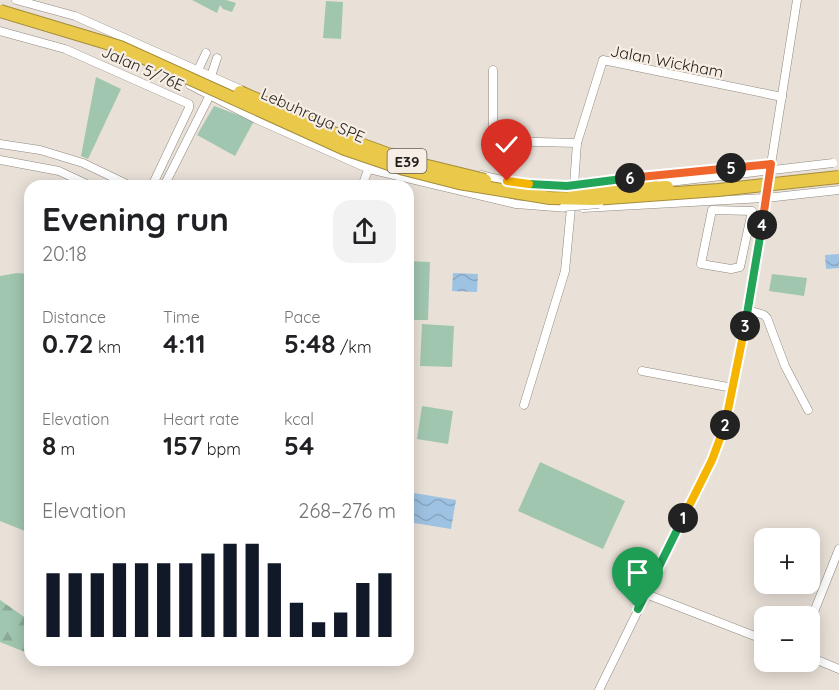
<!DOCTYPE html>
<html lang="en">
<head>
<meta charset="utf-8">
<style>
	body { margin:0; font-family:Quicksand,sans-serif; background:#f2f2f2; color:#202124; height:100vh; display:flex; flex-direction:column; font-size:22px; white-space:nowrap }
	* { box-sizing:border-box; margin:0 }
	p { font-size:20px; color:#757577 }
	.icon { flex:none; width:33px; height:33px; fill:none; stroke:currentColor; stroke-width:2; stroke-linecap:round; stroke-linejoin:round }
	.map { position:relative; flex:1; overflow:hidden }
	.details { position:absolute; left:24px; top:180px; width:390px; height:486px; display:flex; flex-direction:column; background:#fff; border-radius:18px; box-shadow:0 3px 15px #0003 }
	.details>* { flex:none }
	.buttons { position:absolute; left:754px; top:528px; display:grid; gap:12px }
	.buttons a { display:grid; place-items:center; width:66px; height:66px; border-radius:12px; background:#fff; box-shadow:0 3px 15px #0003; font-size:30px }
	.pin { position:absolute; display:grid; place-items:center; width:51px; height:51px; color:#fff; margin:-62px -26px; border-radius:50% 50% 50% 0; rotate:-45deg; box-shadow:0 0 6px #0007 }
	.pin .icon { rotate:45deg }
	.km { position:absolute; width:30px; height:30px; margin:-15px; border-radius:50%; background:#222; color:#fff; font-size:16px; line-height:30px; text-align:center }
	.round { display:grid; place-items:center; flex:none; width:63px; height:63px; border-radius:18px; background:#f2f2f2 }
	.headline { display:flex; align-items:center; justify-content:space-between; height:102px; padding:0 18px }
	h1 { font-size:33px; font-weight:700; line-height:45px }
	.stats { display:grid; grid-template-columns:repeat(3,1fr); gap:9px; height:102px; padding:6px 18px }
	.stats div { display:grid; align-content:center }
	.stats b { font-size:26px; font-weight:700 }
	.stats small { font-size:16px; font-weight:400 }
	.stats p { font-size:16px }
	.chart { height:168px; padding:12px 18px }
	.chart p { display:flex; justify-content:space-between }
	.chart svg { width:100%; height:108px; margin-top:6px; stroke:#111827; stroke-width:6 }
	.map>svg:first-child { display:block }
	.forest { fill:url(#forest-firs) }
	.park { fill:#a0c6b0 }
	.water { fill:url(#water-waves) }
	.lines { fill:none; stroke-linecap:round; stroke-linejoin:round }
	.minor-casing { stroke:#8f887f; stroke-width:9 }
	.minor { stroke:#fff; stroke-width:8 }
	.minor-bridge-casing { stroke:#8f887f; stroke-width:9; stroke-linecap:butt }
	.highway-bridge-casing { stroke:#a48d3a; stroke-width:14; stroke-linecap:butt }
	.minor-bridge { stroke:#fff; stroke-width:8 }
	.highway-bridge { stroke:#eac84a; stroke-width:12 }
	.split-1-casing { stroke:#fff; stroke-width:12 }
	.split-2-casing { stroke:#fff; stroke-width:12 }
	.split-3-casing { stroke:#fff; stroke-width:12 }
	.split-4-casing { stroke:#fff; stroke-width:12 }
	.split-5-casing { stroke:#fff; stroke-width:12 }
	.split-6-casing { stroke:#fff; stroke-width:12 }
	.split-7-casing { stroke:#fff; stroke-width:12 }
	.split-8-casing { stroke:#fff; stroke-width:12 }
	.split-1 { stroke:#22a559; stroke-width:8 }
	.split-2 { stroke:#f5b400; stroke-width:8 }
	.split-3 { stroke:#f5b400; stroke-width:8 }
	.split-4 { stroke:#22a559; stroke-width:8 }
	.split-5 { stroke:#f0652b; stroke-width:8 }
	.split-6 { stroke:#f0652b; stroke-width:8 }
	.split-7 { stroke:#22a559; stroke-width:8 }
	.split-8 { stroke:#f5b400; stroke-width:8 }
	.labels { text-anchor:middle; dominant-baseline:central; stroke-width:4.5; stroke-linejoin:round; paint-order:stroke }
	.shield { fill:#f7eee5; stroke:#625d58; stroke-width:1.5 }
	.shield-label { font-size:15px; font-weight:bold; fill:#221f1b }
	.street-label { font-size:16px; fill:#221f1b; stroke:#f7eee5 }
</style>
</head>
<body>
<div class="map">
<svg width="839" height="690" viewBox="0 0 839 690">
	<defs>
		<pattern id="forest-firs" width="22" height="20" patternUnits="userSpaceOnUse" patternTransform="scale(1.5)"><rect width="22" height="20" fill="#a0c6b0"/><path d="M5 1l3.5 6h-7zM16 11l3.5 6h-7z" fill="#8aaa97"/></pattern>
		<pattern id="water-waves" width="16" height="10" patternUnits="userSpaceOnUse" patternTransform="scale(1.5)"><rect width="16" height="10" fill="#9ec2e2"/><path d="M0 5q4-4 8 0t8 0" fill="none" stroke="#88a6c1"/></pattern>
	</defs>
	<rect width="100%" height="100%" fill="#e9e1d8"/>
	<!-- forest -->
	<polygon class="forest" points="0,600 30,621 30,654 0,642"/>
	<!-- park -->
	<g class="park">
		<polygon points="192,0 226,0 236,3 232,12 223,9 220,5 217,13"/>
		<polygon points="326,1 343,2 341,39 323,38"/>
		<polygon points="96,77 121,89 88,159 81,156"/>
		<polygon points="214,106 254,121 235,156 197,135"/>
		<polygon points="408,261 430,262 428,320 408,320"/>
		<polygon points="17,273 30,274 30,533 0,521 0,276"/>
		<polygon points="772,274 807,278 804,296 769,291"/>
		<polygon points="422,324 454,326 452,367 420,366"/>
		<polygon points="422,406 453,411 448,444 417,439"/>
		<polygon points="540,462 625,501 603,549 518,511"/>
	</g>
	<!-- water -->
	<g class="water">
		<polygon points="839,254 839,268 826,269 825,255"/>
		<polygon points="453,273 478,274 477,292 452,291"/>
		<polygon points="408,492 456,500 451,529 408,522"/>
	</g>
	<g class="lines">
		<!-- minor casing -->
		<g class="minor-casing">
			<g id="minor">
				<polyline points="16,0 75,16 244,91"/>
				<polyline points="0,31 65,49 189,104 189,108 152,186"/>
				<polyline points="198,70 206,53"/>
				<polyline points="493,70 493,141 577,143"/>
				<polyline points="211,76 217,58"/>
				<polyline points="190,85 256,119 369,169 516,204 568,208"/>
				<polyline points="0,144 40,150 83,163 131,186"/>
				<polyline points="0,160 59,171 91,186"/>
				<path d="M481 175C511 182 548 192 579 183L771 164"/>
				<polyline points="574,185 577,143 603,60 782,97"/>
				<polyline points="164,186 210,95"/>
				<polyline points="362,186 370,165"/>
				<polyline points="583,208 766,198 839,190"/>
				<polygon points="712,210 752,211 740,267 731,269 701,264"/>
				<polyline points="748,310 764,315 767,318 785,366 808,410"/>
				<polyline points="642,371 733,388"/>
				<polyline points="524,405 565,271 571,208"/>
				<polyline points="646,594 765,640"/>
				<polyline points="810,622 839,549"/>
				<polyline points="810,657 839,669"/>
				<polyline points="599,690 712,460 729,410 748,310 797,0"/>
			</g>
		</g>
		<!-- minor -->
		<use href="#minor" class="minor"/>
		<!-- minor-bridge casing -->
		<g class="minor-bridge-casing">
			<g id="minor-bridge">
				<polyline points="661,183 833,163"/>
				<polyline points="564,207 599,204"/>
			</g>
		</g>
		<!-- highway-bridge casing -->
		<g class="highway-bridge-casing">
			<g id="highway-bridge">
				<polyline points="0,11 120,47 345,149 404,169 459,183 550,198 594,199 718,190 839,177"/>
				<polyline points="240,92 349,140 407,161 485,180"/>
				<polyline points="574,191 667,187"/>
			</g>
		</g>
		<!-- minor-bridge -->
		<use href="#minor-bridge" class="minor-bridge"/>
		<!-- highway-bridge -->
		<use href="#highway-bridge" class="highway-bridge"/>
	</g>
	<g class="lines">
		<!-- split-1 casing -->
		<g class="split-1-casing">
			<polyline id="split-1" points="638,609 683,518"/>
		</g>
		<!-- split-2 casing -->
		<g class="split-2-casing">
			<polyline id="split-2" points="683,518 712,460 725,425"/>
		</g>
		<!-- split-3 casing -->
		<g class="split-3-casing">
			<polyline id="split-3" points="725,425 745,326"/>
		</g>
		<!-- split-4 casing -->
		<g class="split-4-casing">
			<polyline id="split-4" points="745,326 762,225"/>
		</g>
		<!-- split-5 casing -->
		<g class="split-5-casing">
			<polyline id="split-5" points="731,168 771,164 762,225"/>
		</g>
		<!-- split-6 casing -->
		<g class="split-6-casing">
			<polyline id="split-6" points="630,178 731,168"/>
		</g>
		<!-- split-7 casing -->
		<g class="split-7-casing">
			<polyline id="split-7" points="529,184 567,186 630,178"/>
		</g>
		<!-- split-8 casing -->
		<g class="split-8-casing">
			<polyline id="split-8" points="507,181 529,184"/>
		</g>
		<!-- split-1 -->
		<use href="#split-1" class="split-1"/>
		<!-- split-2 -->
		<use href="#split-2" class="split-2"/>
		<!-- split-3 -->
		<use href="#split-3" class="split-3"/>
		<!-- split-4 -->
		<use href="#split-4" class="split-4"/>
		<!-- split-5 -->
		<use href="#split-5" class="split-5"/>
		<!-- split-6 -->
		<use href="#split-6" class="split-6"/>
		<!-- split-7 -->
		<use href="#split-7" class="split-7"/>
		<!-- split-8 -->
		<use href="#split-8" class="split-8"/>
	</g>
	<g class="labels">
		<!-- shield labels -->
		<rect class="shield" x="387.5" y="149" width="39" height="24" rx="4.5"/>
		<g class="shield-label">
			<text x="407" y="161">E39</text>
		</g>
		<!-- street labels -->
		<g class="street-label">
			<text transform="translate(667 61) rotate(11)">Jalan Wickham</text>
			<text transform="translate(143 68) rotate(24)">Jalan 5/76E</text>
			<text transform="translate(313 115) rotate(24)">Lebuhraya SPE</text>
		</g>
	</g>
</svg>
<div class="buttons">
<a>+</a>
<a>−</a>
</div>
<div class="pin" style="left:638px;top:609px;background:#1e9e55"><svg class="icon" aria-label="arrive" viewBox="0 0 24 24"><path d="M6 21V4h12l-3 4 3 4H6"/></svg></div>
<div class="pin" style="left:507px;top:181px;background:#d93025"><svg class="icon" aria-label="check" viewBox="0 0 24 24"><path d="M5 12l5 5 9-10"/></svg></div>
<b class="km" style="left:683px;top:518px">1</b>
<b class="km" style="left:725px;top:425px">2</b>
<b class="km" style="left:745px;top:326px">3</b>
<b class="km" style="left:762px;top:225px">4</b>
<b class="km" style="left:731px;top:168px">5</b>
<b class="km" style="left:630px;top:178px">6</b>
<section class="details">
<div class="headline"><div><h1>Evening run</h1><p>20:18</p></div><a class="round"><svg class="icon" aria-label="share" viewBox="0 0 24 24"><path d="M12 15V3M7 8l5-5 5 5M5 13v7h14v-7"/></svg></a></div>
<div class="stats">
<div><p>Distance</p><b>0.72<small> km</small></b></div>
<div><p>Time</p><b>4:11</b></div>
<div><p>Pace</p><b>5:48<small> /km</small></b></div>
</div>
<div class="stats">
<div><p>Elevation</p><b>8<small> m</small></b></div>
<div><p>Heart rate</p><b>157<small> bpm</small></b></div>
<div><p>kcal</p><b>54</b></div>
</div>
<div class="chart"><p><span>Elevation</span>268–276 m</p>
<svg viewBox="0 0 160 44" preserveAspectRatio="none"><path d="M5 44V18M15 44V18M25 44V18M35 44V14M45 44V14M55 44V14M65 44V14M75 44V10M85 44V6M95 44V6M105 44V14M115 44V30M125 44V38M135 44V34M145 44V22M155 44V18"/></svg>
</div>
</section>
</div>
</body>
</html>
